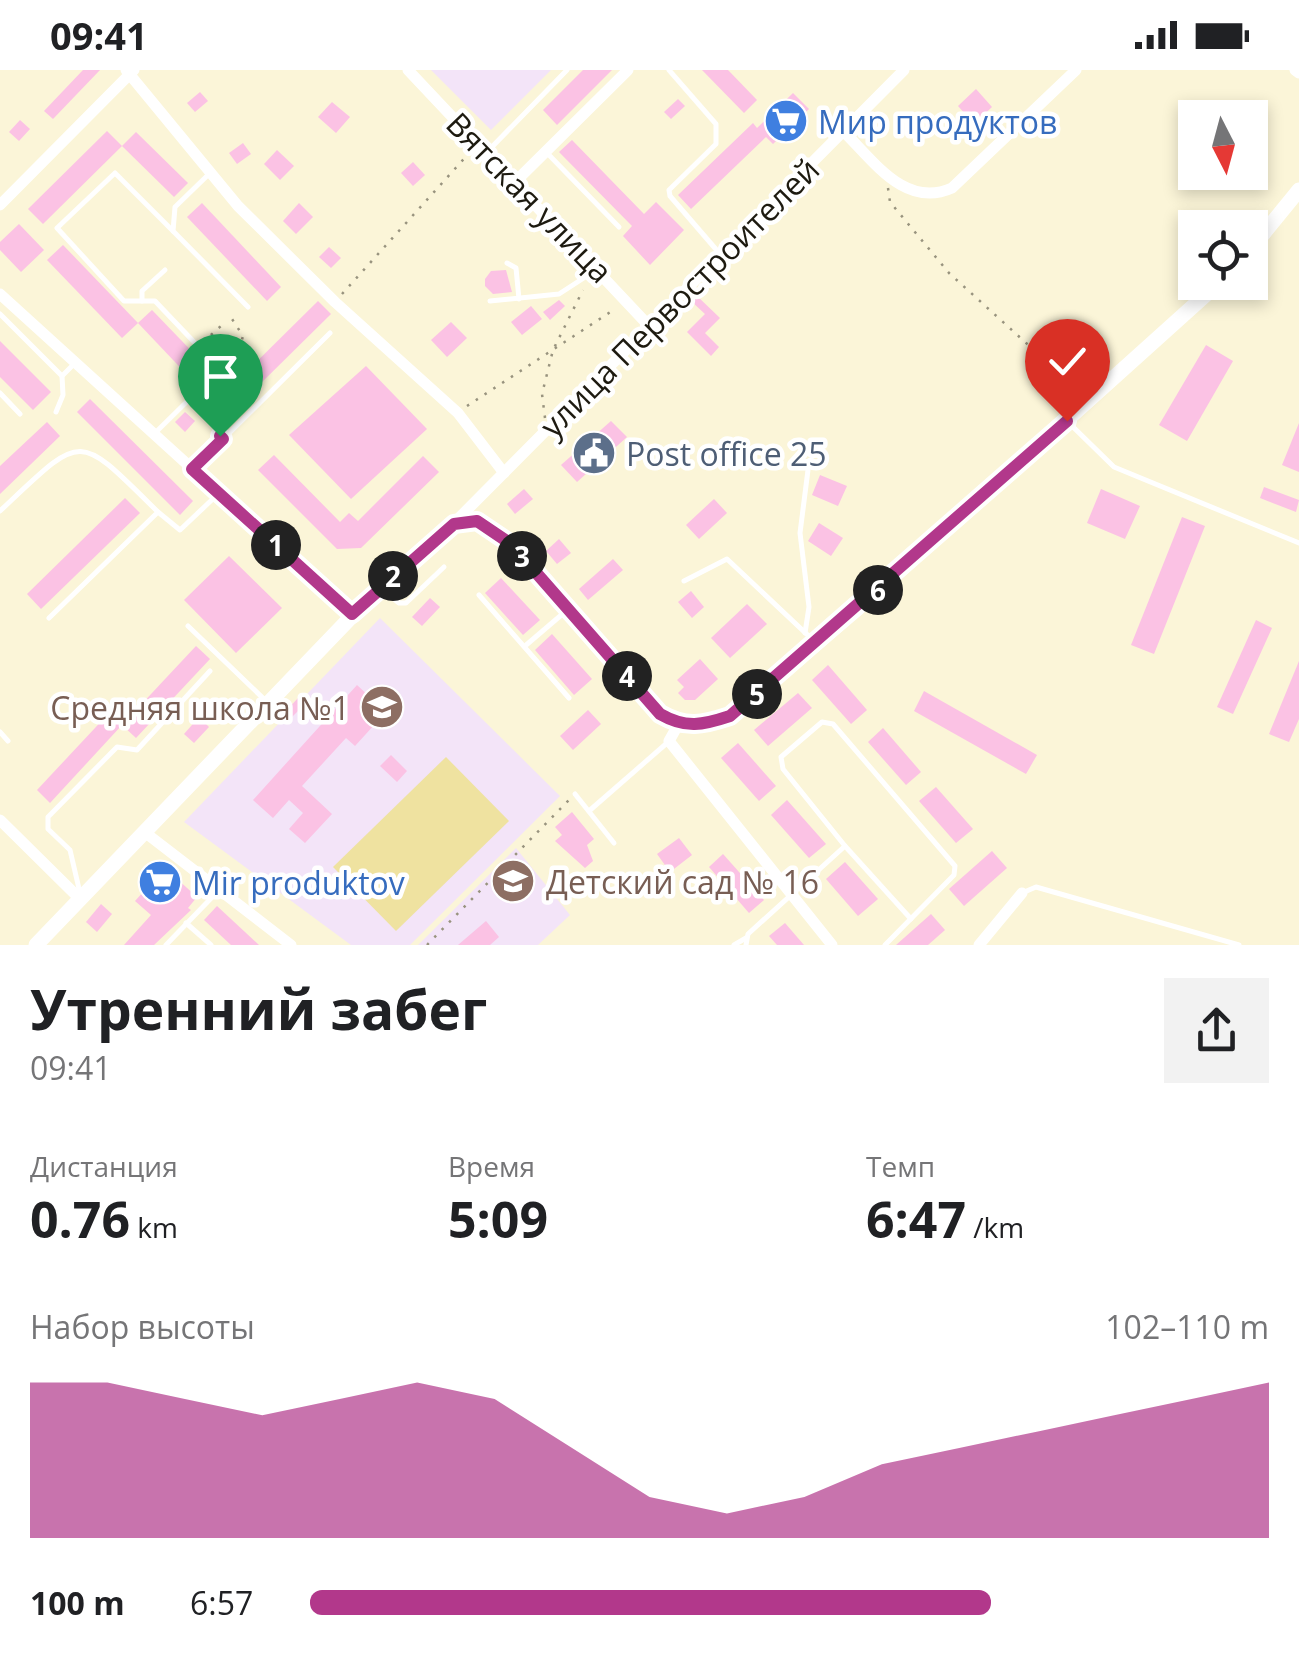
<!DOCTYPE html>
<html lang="ru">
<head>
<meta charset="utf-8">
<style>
	body { margin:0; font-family:"Open Sans",sans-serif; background:#f2f2f2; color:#202124; height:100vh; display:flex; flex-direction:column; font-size:38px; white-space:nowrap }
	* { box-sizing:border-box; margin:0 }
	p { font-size:32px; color:#757577 }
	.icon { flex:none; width:55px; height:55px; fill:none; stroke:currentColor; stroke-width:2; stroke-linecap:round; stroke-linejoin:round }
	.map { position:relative; height:875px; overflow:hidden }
	.panel { display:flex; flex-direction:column; background:#fff; flex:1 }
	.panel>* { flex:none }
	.needle { width:65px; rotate:174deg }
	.fabs { position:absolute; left:1178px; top:30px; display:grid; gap:20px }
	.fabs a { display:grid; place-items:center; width:90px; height:90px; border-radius:0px; background:#fff; box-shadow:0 5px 15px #0003; font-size:50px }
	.pin { position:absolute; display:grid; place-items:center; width:85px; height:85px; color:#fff; margin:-102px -42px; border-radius:50% 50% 50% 0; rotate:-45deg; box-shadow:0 0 10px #0007 }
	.pin .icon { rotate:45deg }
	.km { position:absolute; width:50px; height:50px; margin:-25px; border-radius:50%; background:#222; color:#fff; font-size:28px; line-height:50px; text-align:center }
	.round { display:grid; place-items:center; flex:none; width:105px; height:105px; border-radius:0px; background:#f2f2f2 }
	.overview { display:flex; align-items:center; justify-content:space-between; height:170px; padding:0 30px }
	h1 { font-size:55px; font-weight:700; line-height:75px }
	.metrics { display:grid; grid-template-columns:repeat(3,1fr); gap:15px; height:170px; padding:10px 30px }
	.metrics div { display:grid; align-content:center }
	.metrics b { font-size:50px; font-weight:700 }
	.metrics small { font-size:28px; font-weight:400 }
	.metrics p { font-size:28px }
	.chart { height:280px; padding:20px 30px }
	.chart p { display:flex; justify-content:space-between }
	.chart svg { width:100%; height:180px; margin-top:10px; fill:#b2388b; opacity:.7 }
	ul { padding:0 30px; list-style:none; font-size:32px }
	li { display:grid; grid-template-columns:160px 120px 1fr; align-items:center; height:75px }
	li i { height:25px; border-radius:12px; background:#b2388b }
	.status { display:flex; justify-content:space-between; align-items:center; height:70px; padding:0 50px; background:#fff; direction:ltr }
	.status svg { height:28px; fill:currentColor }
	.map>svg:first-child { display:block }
	.education { fill:#f3e4f8 }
	.green { fill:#efe2a0 }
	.building { fill:#fbc2e4 }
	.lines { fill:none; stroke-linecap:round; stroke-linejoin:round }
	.path { stroke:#98937e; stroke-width:2.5; stroke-dasharray:2.5 8; stroke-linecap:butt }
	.lane { stroke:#fff; stroke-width:5 }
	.street { stroke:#fff; stroke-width:11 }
	.secondary { stroke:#fff; stroke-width:15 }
	.route-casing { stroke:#fff; stroke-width:20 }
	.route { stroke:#b2388b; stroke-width:12 }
	.labels { text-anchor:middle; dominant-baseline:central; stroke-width:9; stroke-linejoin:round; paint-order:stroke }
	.shop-label { font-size:32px; fill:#366cbe; stroke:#fff; text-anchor:start }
	.street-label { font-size:32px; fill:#1d1a10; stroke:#fff }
	.service-label { font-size:32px; fill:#4e5e75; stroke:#fff; text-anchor:start }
	.education-label { font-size:32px; fill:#785e54; stroke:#fff; text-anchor:end }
</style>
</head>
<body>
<div class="status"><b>09:41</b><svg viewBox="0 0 49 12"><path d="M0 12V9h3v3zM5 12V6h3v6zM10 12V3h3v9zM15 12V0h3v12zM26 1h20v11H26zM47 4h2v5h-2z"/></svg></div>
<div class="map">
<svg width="1299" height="875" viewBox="0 0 1299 875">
	<rect width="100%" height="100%" fill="#fbf5d8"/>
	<!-- education -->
	<g class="education">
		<polygon points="431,0 551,0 491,60"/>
		<polygon points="380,548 560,726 410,875 351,875 184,752"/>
		<polygon points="516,778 570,845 538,875 418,875"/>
	</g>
	<!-- green -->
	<polygon class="green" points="446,687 509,751 396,861 333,797"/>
	<!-- building -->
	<g class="building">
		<polygon points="83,0 100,0 53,49 44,41"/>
		<polygon points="583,0 612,0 557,55 543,40"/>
		<polygon points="702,0 728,0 757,30 744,43"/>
		<polygon points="976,19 992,37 974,54 958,36"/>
		<polygon points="200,22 208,31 195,42 187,33"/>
		<polygon points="793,23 809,39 773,74 766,67 691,139 678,125 753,53 757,58"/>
		<polygon points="678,29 685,36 671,49 664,42"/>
		<polygon points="332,32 350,47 336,63 318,47"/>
		<polygon points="20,50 30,59 19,71 9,62"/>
		<polygon points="107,61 122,76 43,154 28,139"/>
		<polygon points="136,62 188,113 174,127 122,76"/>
		<polygon points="572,70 644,144 656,132 684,160 650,195 623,166 632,156 559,82"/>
		<polygon points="243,73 251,84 237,94 229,83"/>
		<polygon points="277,80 294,96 280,110 264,94"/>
		<polygon points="413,92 425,105 413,116 401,103"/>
		<polygon points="202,133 281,217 267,231 187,147"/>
		<polygon points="299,133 313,147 296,164 283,151"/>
		<polygon points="19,154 44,180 21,202 0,180 0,172"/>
		<polygon points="63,175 138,253 122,268 47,190"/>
		<polygon points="329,177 341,188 331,198 319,187"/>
		<polygon points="506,200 512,222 493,224 485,216 485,209 491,201"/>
		<polygon points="696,225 720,248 705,263 719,277 711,286 687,262 705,244 691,231"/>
		<polygon points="559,230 565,236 550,250 543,242"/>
		<polygon points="318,231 331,244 250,324 237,311"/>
		<polygon points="531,236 542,249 522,265 511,252"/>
		<polygon points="152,240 207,297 193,311 138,253"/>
		<polygon points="451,252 467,268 447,287 431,270"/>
		<polygon points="0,271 51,322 33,340 0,307"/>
		<polygon points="1206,275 1233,291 1187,371 1159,355"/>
		<polygon points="366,296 427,359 351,429 289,365"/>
		<polygon points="90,329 193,431 180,445 77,342"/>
		<polygon points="185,342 195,351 185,362 175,352"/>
		<polygon points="611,351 627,367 577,412 561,395"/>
		<polygon points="47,352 60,366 0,424 0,396"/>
		<polygon points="1299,353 1299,402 1282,395"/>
		<polygon points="274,385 340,452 349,443 358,451 423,386 439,402 361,478 337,479 258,400"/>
		<polygon points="820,405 847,416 838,436 812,425"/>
		<polygon points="1264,417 1299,430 1296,442 1260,428"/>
		<polygon points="524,419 533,429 515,444 507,434"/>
		<polygon points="1101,419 1140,436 1125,469 1087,453"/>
		<polygon points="125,428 140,443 41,539 27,524"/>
		<polygon points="714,429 727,443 699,469 686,455"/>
		<polygon points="1182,447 1205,456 1154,584 1131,575"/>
		<polygon points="819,453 843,468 831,486 808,471"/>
		<polygon points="559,469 571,483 557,494 546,481"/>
		<polygon points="229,486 282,538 236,583 184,530"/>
		<polygon points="613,489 623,500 588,530 579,519"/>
		<polygon points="501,508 540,550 523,565 485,523"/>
		<polygon points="691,521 704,537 692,548 678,532"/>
		<polygon points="430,528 440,537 422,556 412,547"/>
		<polygon points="747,534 767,554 730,588 711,568"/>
		<polygon points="1256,550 1272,558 1233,644 1217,637"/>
		<polygon points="552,564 592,609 574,625 535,580"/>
		<polygon points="196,576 210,589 136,668 122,655"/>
		<polygon points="700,589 718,609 695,630 685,630 678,623 684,617 677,610"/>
		<polygon points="1299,591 1299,649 1289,672 1269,664"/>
		<polygon points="828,595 867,640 851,654 812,610"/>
		<polygon points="357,615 386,642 355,676 346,668 302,716 332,744 305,773 289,759 303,743 289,730 273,748 253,730"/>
		<polygon points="924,621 1037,685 1026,704 914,641"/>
		<polygon points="798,623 812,638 768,676 754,660"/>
		<polygon points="299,627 306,633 291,648 285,642"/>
		<polygon points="588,640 601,654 573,680 560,666"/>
		<polygon points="109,643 122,655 50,733 37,720"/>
		<polygon points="199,647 209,657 194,673 184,664"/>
		<polygon points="883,658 921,702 906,715 868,672"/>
		<polygon points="738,673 776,716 759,731 721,688"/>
		<polygon points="391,685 407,701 397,712 380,696"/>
		<polygon points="936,717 973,759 956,773 919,731"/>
		<polygon points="787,730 826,774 809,788 771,745"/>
		<polygon points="572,742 594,769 587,775 593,791 585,798 555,771 562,765 555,757"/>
		<polygon points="679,768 692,785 670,802 657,784"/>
		<polygon points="992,781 1007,798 964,836 949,819"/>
		<polygon points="723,784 764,830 749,843 709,797"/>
		<polygon points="845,792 878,829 858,846 826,809"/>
		<polygon points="165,798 197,827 188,838 191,840 154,875 124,875 151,845 135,831"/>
		<polygon points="101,834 112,844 97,862 86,852"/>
		<polygon points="217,836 259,875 231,875 204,850"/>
		<polygon points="931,844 945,860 928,875 896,875"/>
		<polygon points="486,851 499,867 490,875 458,875"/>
		<polygon points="785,853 804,875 777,875 769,866"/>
	</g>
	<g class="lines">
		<!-- path -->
		<g class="path">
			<polyline points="888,118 890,132 949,203 1079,321"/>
			<polyline points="342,224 471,81"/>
			<polyline points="203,272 221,256"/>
			<polyline points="224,294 239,280 243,266 232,249"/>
			<polyline points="208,325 205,347 219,360"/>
			<polyline points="467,336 615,239"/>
			<polyline points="545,348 542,324 553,280 583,220"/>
			<polyline points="219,363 221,307"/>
			<polyline points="427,875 570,729"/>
		</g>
		<!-- lane -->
		<g class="lane">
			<polyline points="669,0 716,54 716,74 669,120 670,126 720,184"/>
			<polyline points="487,82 567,0"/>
			<polyline points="548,84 619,157"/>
			<polyline points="209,104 175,137 173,161 248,237"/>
			<polyline points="507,193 516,198 519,229"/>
			<polyline points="142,231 142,221 165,200"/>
			<polyline points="490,231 559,224 596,200"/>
			<polyline points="0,244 62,306 73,295"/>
			<polyline points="0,323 20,344"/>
			<polyline points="56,342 63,325 62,306"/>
			<polyline points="1069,353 1114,397 1299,473"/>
			<polyline points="155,363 214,305 214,293 155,231 124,231 57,158 115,103 173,161"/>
			<polyline points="195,397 330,263"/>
			<path d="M0 441C84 362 76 361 158 442L49 548"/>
			<polyline points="158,442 180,460 218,424"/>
			<polyline points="684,511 727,489 814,571"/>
			<polyline points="382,520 399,533 406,533 444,497"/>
			<polyline points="479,525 569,628"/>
			<polyline points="188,556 266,631"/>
			<polyline points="805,563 809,537 800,463 808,400"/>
			<polyline points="525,576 566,541"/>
			<polyline points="0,662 8,671"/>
			<polyline points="575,724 614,773"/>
			<polyline points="589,741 667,673"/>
			<polyline points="845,776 911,849"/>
			<polyline points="80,823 70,780 48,759 48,747 117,677 137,680 210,601"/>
			<polyline points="1022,823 1036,817 1239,875"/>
			<polyline points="186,853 211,875"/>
			<polyline points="166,875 219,820"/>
			<polyline points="734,875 746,868"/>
			<polyline points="746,875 748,864 845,776 783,699 781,687 822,652 833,654 955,796 954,805 885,875"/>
		</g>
		<!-- street -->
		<g class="street">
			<polyline points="126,0 238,136 335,232 458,343 504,403"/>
			<polyline points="408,0 650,257"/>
			<polyline points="1295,0 1299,3"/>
			<path d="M843 61C874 91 905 139 952 118L1076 0"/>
			<polyline points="515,112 628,0"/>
			<polyline points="0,135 134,0"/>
			<polyline points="0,224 352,544"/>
			<polyline points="453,454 904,0"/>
			<polyline points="678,655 669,671 832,875"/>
			<polyline points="0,750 81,830"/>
			<polyline points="147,764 291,875"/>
			<polyline points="979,875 1022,823"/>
		</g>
		<!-- secondary -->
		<g class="secondary">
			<polyline points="1250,180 1299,120"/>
			<polyline points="36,875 379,518 453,454 477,451 511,473 660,644 678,655 700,655 730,647 858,538 1220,212"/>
		</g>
	</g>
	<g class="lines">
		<!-- route casing -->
		<g class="route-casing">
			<path id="route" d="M220 366 223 369 192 399 352 544 454 454 477 451 511 474 660 644C686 659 703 655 730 646L1067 351"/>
		</g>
		<!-- route -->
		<use href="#route" class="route"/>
	</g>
	<!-- icons -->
	<defs>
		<g id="supermarket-disc" transform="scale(2.25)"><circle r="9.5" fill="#3f7fe0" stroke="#fff"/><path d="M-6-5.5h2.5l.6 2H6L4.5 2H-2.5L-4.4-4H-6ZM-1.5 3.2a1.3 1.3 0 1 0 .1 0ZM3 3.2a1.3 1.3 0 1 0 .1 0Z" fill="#fff"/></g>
		<g id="civic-disc" transform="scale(2.25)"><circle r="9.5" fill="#5c6f8a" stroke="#fff"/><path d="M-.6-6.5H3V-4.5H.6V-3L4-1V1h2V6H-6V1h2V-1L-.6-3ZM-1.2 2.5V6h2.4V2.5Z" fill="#fff"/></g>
		<g id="school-disc" transform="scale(2.25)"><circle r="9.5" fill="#8d6e63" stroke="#fff"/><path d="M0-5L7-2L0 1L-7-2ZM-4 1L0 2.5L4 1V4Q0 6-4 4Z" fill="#fff"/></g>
	</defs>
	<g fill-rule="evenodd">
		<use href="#supermarket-disc" x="786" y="51"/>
		<use href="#civic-disc" x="594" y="383"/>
		<use href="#school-disc" x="382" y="637"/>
		<use href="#school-disc" x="513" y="811"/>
		<use href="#supermarket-disc" x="160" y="812"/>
	</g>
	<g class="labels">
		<!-- shop labels -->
		<g class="shop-label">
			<text x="818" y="51">Мир продуктов</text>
			<text x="192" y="812">Mir produktov</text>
		</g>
		<!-- street labels -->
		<g class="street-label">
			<text transform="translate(530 127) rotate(46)">Вятская улица</text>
			<text transform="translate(679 227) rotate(-45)">улица Первостроителей</text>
		</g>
		<!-- service labels -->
		<g class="service-label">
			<text x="626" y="383">Post office 25</text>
		</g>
		<!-- education labels -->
		<g class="education-label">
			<text x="350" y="637">Средняя школа №1</text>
			<text x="546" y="811" text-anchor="start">Детский сад № 16</text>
		</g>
	</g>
</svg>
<div class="fabs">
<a><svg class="needle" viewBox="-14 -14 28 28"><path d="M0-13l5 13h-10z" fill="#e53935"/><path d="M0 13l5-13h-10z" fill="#757577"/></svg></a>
<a><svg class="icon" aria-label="locate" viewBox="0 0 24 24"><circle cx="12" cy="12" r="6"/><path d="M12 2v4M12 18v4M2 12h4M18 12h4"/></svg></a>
</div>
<div class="pin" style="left:220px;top:366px;background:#1e9e55"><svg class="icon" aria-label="arrive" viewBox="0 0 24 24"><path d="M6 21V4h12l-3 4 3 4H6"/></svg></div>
<div class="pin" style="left:1067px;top:351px;background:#d93025"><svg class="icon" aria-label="check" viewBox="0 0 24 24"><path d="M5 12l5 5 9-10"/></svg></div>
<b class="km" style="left:276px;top:475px">1</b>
<b class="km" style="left:393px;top:506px">2</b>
<b class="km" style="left:522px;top:486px">3</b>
<b class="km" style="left:627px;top:606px">4</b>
<b class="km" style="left:757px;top:624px">5</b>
<b class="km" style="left:878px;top:520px">6</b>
</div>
<section class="panel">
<div class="overview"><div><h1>Утренний забег</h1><p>09:41</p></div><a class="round"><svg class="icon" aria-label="share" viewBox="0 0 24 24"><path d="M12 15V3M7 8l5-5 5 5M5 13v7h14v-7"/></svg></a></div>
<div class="metrics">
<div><p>Дистанция</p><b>0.76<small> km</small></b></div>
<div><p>Время</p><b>5:09</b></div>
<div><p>Темп</p><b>6:47<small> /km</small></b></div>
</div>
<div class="chart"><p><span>Набор высоты</span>102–110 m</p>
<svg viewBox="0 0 160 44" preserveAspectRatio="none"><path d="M0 44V6L10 6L20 10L30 14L40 10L50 6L60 10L70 22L80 34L90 38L100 34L110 26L120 22L130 18L140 14L150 10L160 6V44z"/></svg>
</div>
<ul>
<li><b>100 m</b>6:57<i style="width:71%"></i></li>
</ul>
</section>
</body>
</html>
